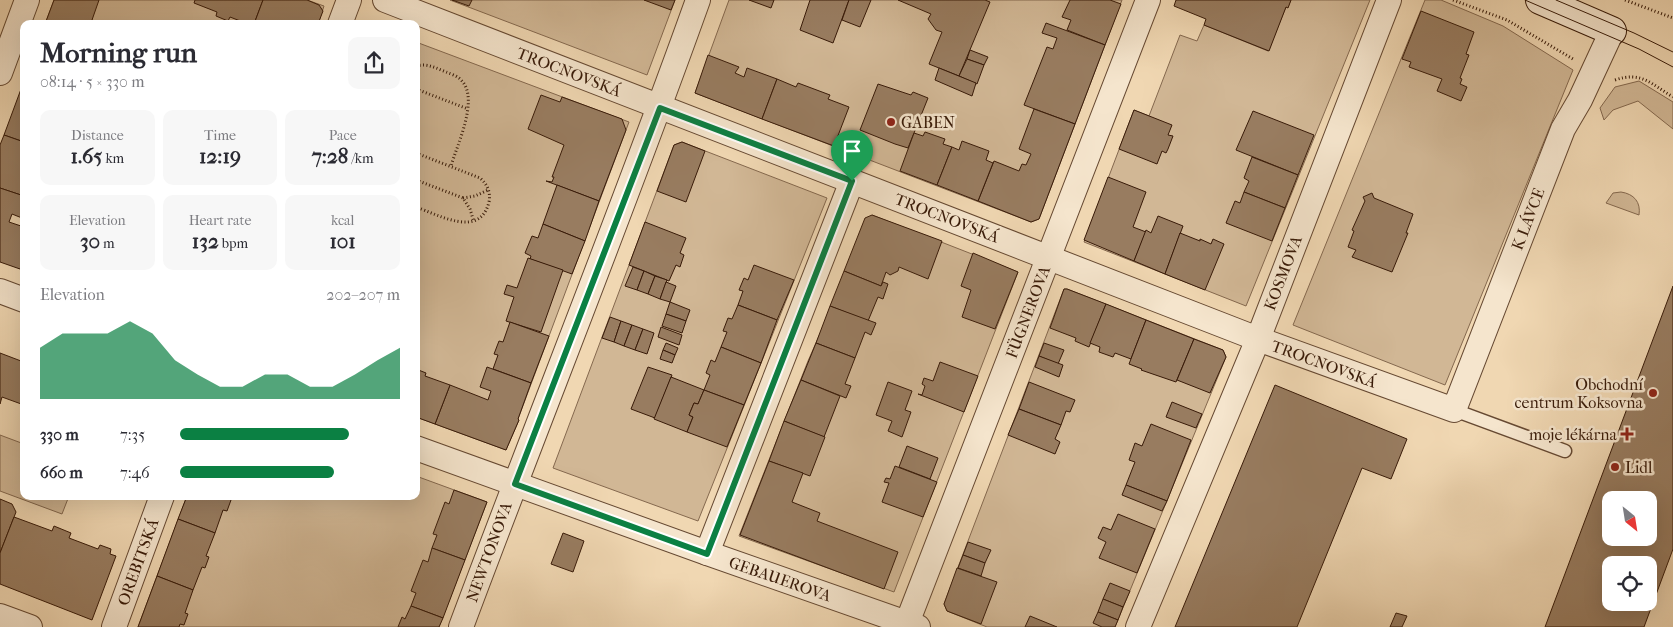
<!DOCTYPE html>
<html lang="en">
<head>
<meta charset="utf-8">
<style>
	body { margin:0; font-family:"IM FELL French Canon",serif; background:#f7f7f7; color:#2b2b33; height:100vh; display:flex; flex-direction:column; font-size:19px; white-space:nowrap }
	* { box-sizing:border-box; margin:0 }
	p { font-size:16px; color:#7c7c81 }
	.icon { flex:none; width:28px; height:28px; fill:none; stroke:currentColor; stroke-width:2; stroke-linecap:round; stroke-linejoin:round }
	.map { position:relative; flex:1; overflow:hidden }
	.panel { position:absolute; left:20px; top:20px; width:400px; height:480px; display:flex; flex-direction:column; background:#fff; border-radius:10px; box-shadow:0 5px 20px #0002 }
	.panel>* { flex:none }
	.needle { width:32px; rotate:150deg }
	.buttons { position:absolute; left:1602px; top:491px; display:grid; gap:10px }
	.buttons a { display:grid; place-items:center; width:55px; height:55px; border-radius:10px; background:#fff; box-shadow:0 5px 20px #0002; font-size:25px }
	.pin { position:absolute; display:grid; place-items:center; width:42px; height:42px; color:#fff; margin:-51px -21px; border-radius:50% 50% 50% 0; rotate:-45deg; box-shadow:0 0 5px #0007 }
	.pin .icon { rotate:45deg }
	.round { display:grid; place-items:center; flex:none; width:52px; height:52px; border-radius:10px; background:#f7f7f7 }
	.headline { display:flex; align-items:center; justify-content:space-between; height:85px; padding:0 20px }
	h1 { font-size:28px; font-weight:800; line-height:38px }
	.metrics { display:grid; grid-template-columns:repeat(3,1fr); gap:8px; height:85px; padding:5px 20px }
	.metrics div { display:grid; align-content:center; border-radius:10px; background:#f7f7f7; text-align:center }
	.metrics b { font-size:21px; font-weight:800 }
	.metrics small { font-size:14px; font-weight:400 }
	.metrics p { font-size:14px }
	.chart { height:140px; padding:10px 20px }
	.chart p { display:flex; justify-content:space-between }
	.chart svg { width:100%; height:90px; margin-top:5px; fill:#0b8043; opacity:.7 }
	ul { padding:0 20px; list-style:none; font-size:16px }
	li { display:grid; grid-template-columns:80px 60px 1fr; align-items:center; height:38px }
	li i { height:12px; border-radius:6px; background:#0b8043 }
	.map>svg:first-child { display:block }
	.green { fill:#d1b795; stroke:#84684e }
	.building { fill:#987c60; stroke:#381a08; fill-rule:evenodd }
	.lines { fill:none; stroke-linecap:round; stroke-linejoin:round }
	.lane-casing { stroke:#664932; stroke-width:15 }
	.street-casing { stroke:#664932; stroke-width:26 }
	.secondary-casing { stroke:#381a08; stroke-width:30 }
	.path { stroke:#381a08; stroke-width:3; stroke-dasharray:1 2.5; stroke-linecap:butt }
	.lane { stroke:#f5e5cd; stroke-width:12 }
	.street { stroke:#f5e5cd; stroke-width:24 }
	.secondary { stroke:#f5e5cd; stroke-width:28 }
	.tram { stroke:#381a08; stroke-width:1 }
	.route-casing { stroke:#fff; stroke-width:10 }
	.route { stroke:#0b8043; stroke-width:6 }
	.poi-dot { fill:#8f2418; stroke:#f5e5cd; stroke-width:2 }
	.labels { text-anchor:middle; dominant-baseline:central; stroke-width:5; stroke-linejoin:round; paint-order:stroke }
	.street-label { font-size:16px; fill:#381a08; stroke:#f5e5cd }
	.poi-label { font-size:16px; fill:#381a08; stroke:#f5e5cd; text-anchor:start }
</style>
</head>
<body>
<div class="map">
<svg width="1673" height="627" viewBox="0 0 1673 627">
	<rect width="100%" height="100%" fill="#f0d7b2"/>
	<filter id="stains"><feTurbulence type="fractalNoise" baseFrequency=".004" numOctaves="4"/><feColorMatrix values="0 0 0 0 .2 0 0 0 0 .09 0 0 0 0 .02 0 0 0 .5 -.17"/></filter>
	<radialGradient id="worn" r=".72"><stop offset=".6" stop-color="#630" stop-opacity="0"/><stop offset="1" stop-color="#630" stop-opacity=".3"/></radialGradient>
	<!-- green -->
	<g class="green">
		<polygon points="54,0 307,0 324,6 318,24 45,24"/>
		<polygon points="450,0 675,0 647,75"/>
		<polygon points="729,0 1122,0 1039,219 1031,222 695,93"/>
		<polygon points="1291,0 1370,0 1246,306 1084,242 1134,110 1149,116 1180,35 1197,41 1204,25 1268,51 1286,7 1288,7"/>
		<polygon points="1425,0 1441,0 1503,26 1573,70 1445,385 1293,325"/>
		<polygon points="416,42 629,122 518,419 519,420 506,450 416,417"/>
		<polygon points="1639,81 1673,102 1673,129 1638,101 1613,110 1604,120 1600,108 1615,87"/>
		<polygon points="682,142 827,198 698,521 553,468 674,145"/>
		<path d="M1621 192C1634 194 1641 202 1639 215L1606 203 1613 193Z"/>
		<polygon points="872,215 1018,272 894,592 739,536 808,361"/>
		<polygon points="1064,289 1067,289 1223,350 1226,357 1115,627 987,627 947,611 944,604"/>
		<polygon points="0,435 24,444 24,496 69,496 62,514 0,491"/>
		<polygon points="416,476 487,502 439,627 138,627 187,496 416,496"/>
	</g>
	<!-- building -->
	<g class="building">
		<polygon points="54,0 99,0 92,20 96,22 96,24 45,24"/>
		<polygon points="195,0 263,0 254,24 248,24 230,17 228,21 216,16 217,12 194,3"/>
		<polygon points="263,0 307,0 319,5 323,11 318,24 254,24"/>
		<polygon points="452,0 472,0 469,6"/>
		<polygon points="644,0 675,0 671,10"/>
		<polygon points="749,0 774,0 771,8"/>
		<polygon points="810,0 849,0 833,43 800,30"/>
		<polygon points="849,0 871,0 860,27 842,20"/>
		<polygon points="898,0 985,0 990,2 959,76 929,64 942,32 936,30 928,19 931,14"/>
		<polygon points="1070,0 1110,0 1121,4 1105,45 1067,30 1071,20 1062,17"/>
		<polygon points="1176,0 1291,0 1288,8 1286,7 1269,51 1204,25 1206,19 1174,6"/>
		<polygon points="1421,11 1474,32 1466,54 1469,55 1460,78 1462,79 1460,84 1467,87 1461,101 1437,91 1442,79 1409,67 1411,62 1402,59"/>
		<polygon points="1046,23 1105,45 1075,124 1024,105 1047,47 1053,49 1057,38 1042,33"/>
		<polygon points="970,50 988,57 984,65 967,59"/>
		<polygon points="708,55 739,67 735,73 744,77 747,68 777,79 762,119 695,93"/>
		<polygon points="967,59 984,65 977,84 959,76"/>
		<polygon points="939,68 976,83 972,96 935,80"/>
		<polygon points="777,79 796,87 798,83 830,95 828,99 849,107 834,146 762,119"/>
		<polygon points="24,81 24,142 4,135"/>
		<polygon points="878,84 911,95 913,92 928,98 908,148 895,144 860,130"/>
		<polygon points="541,95 560,102 562,97 622,119 626,130 599,201 546,181 552,182 554,177 552,177 564,145 528,129"/>
		<polygon points="1034,109 1075,124 1039,219 1031,222 978,201 994,161 1019,171 1022,164 1026,165 1031,154 1019,149"/>
		<polygon points="1134,110 1172,125 1168,135 1173,136 1168,149 1166,153 1162,151 1157,164 1119,149"/>
		<polygon points="1253,111 1314,135 1298,175 1236,150"/>
		<polygon points="925,132 945,139 943,144 952,147 937,185 900,171 914,133 923,136"/>
		<polygon points="4,135 24,142 24,196 0,188 0,145"/>
		<polygon points="962,141 989,151 986,160 993,163 978,201 937,185 952,147 959,150"/>
		<polygon points="682,142 705,151 686,202 657,191 674,145"/>
		<polygon points="1252,157 1298,175 1285,208 1244,192 1249,181 1244,178"/>
		<polygon points="1108,177 1146,192 1133,227 1146,232 1134,261 1084,240"/>
		<polygon points="557,185 599,201 585,241 543,224"/>
		<polygon points="0,188 24,196 22,218 12,214 9,222 24,227 24,259 20,269 0,262"/>
		<polygon points="1244,192 1285,208 1272,241 1226,223 1235,201 1240,203"/>
		<polygon points="1372,193 1374,198 1413,214 1406,233 1408,233 1392,272 1352,257 1356,250 1348,247 1354,231 1352,230 1365,201 1363,197"/>
		<polygon points="872,215 942,241 928,279 899,267 898,271 890,275 886,272 881,286 844,271 865,218"/>
		<polygon points="1158,216 1183,226 1165,274 1134,261 1146,230 1151,233"/>
		<polygon points="645,222 686,238 680,253 684,255 680,267 676,265 669,281 629,265"/>
		<polygon points="543,224 585,241 572,274 530,259 531,256 525,253 532,236 538,238"/>
		<polygon points="1180,233 1200,241 1200,239 1211,244 1213,239 1224,244 1205,290 1165,274"/>
		<polygon points="973,253 1018,272 995,329 962,317 971,290 961,286"/>
		<polygon points="528,258 563,270 541,332 506,321 514,297 504,294 507,285 517,288"/>
		<polygon points="754,265 794,280 777,320 738,305 743,291 739,290 744,278 748,280"/>
		<polygon points="633,267 644,271 637,290 625,286"/>
		<polygon points="644,271 655,276 648,294 637,290"/>
		<polygon points="844,271 881,286 883,282 888,284 883,299 878,297 868,321 830,306"/>
		<polygon points="655,276 667,280 660,299 648,294"/>
		<polygon points="666,282 676,286 670,302 660,299"/>
		<path d="M1673 286V549L1644 627H1545ZM1611 500H1649V538H1611ZM1611 565H1649V602H1611Z"/>
		<polygon points="1064,289 1067,289 1106,304 1089,347 1075,341 1076,338 1050,328"/>
		<polygon points="670,302 690,310 686,321 666,314"/>
		<polygon points="1106,304 1146,320 1131,359 1115,353 1113,357 1099,352 1100,347 1090,343"/>
		<polygon points="738,305 777,320 761,363 721,347 727,332 723,331 728,318 732,319"/>
		<polygon points="830,306 876,323 871,335 865,332 855,358 816,343"/>
		<polygon points="666,314 686,321 682,333 662,326"/>
		<polygon points="610,317 621,321 614,342 602,338"/>
		<polygon points="1146,320 1194,339 1176,382 1141,370 1142,369 1129,364"/>
		<polygon points="621,321 632,325 624,346 614,342"/>
		<polygon points="510,322 549,336 531,383 493,369 498,355 494,354 499,341 503,342"/>
		<polygon points="632,325 643,329 635,350 624,346"/>
		<polygon points="661,327 682,335 679,345 658,337"/>
		<polygon points="643,329 654,333 647,354 635,350"/>
		<polygon points="1194,339 1223,350 1226,357 1210,393 1177,380"/>
		<polygon points="666,343 678,348 675,355 663,350"/>
		<polygon points="816,343 855,358 845,384 851,386 846,398 801,380"/>
		<polygon points="1044,343 1064,350 1058,364 1039,356"/>
		<polygon points="721,347 761,363 744,405 704,390 710,375 706,373 711,360 715,362"/>
		<polygon points="663,350 675,355 672,363 660,359"/>
		<polygon points="0,353 21,361 24,359 24,405 2,397 0,404"/>
		<polygon points="1039,356 1063,365 1059,377 1035,367"/>
		<polygon points="940,362 978,376 964,412 918,394 922,395 925,386 922,384 924,378 933,381"/>
		<polygon points="487,367 531,383 518,419 519,420 506,450 435,424 450,385 488,400 491,391 480,387"/>
		<polygon points="648,367 672,375 655,418 631,409"/>
		<polygon points="416,369 426,373 425,376 450,385 435,424 416,417"/>
		<polygon points="671,377 704,390 698,404 694,403 689,415 693,417 687,432 654,419"/>
		<polygon points="801,380 840,396 824,437 784,421"/>
		<polygon points="888,382 912,391 905,410 911,412 902,437 888,431 892,421 876,415"/>
		<polygon points="1029,382 1075,400 1070,412 1066,411 1061,425 1019,409"/>
		<polygon points="1275,385 1407,439 1391,479 1362,468 1297,627 1175,627"/>
		<polygon points="704,390 744,405 727,447 687,432 693,417 689,415 694,403 698,404"/>
		<polygon points="1172,402 1202,414 1196,428 1166,417"/>
		<polygon points="1019,409 1061,425 1055,439 1060,442 1055,454 1008,435"/>
		<polygon points="784,421 825,437 810,476 769,461"/>
		<polygon points="1151,424 1191,440 1167,501 1126,485 1135,462 1129,460 1135,443 1142,446"/>
		<polygon points="907,446 938,458 930,479 899,467"/>
		<polygon points="769,461 803,473 792,502 820,513 817,521 898,552 884,589 740,535"/>
		<polygon points="895,466 937,482 923,517 882,502 889,483 884,482 886,478 890,479"/>
		<polygon points="1126,485 1167,501 1162,511 1122,495"/>
		<polygon points="454,490 487,502 465,560 432,548 437,535 433,534 445,502 449,504"/>
		<polygon points="187,496 228,496 227,498 231,500 227,511 223,510 215,533 178,519"/>
		<polygon points="0,499 12,504 16,512 0,553"/>
		<polygon points="1118,514 1155,529 1137,573 1099,558 1106,542 1098,538 1103,527 1111,530"/>
		<polygon points="14,517 52,531 54,526 71,533 69,538 98,549 100,545 111,549 110,554 116,556 92,620 0,584 0,553"/>
		<polygon points="178,519 215,533 206,556 209,557 205,568 202,567 193,590 157,576"/>
		<polygon points="563,533 584,541 573,572 551,564"/>
		<polygon points="968,542 991,550 985,563 963,555"/>
		<polygon points="432,548 465,560 443,618 411,606 416,593 411,591 423,560 428,562"/>
		<polygon points="963,555 985,563 981,576 958,568"/>
		<polygon points="957,568 997,582 981,624 947,611 944,604"/>
		<polygon points="157,576 193,590 185,613 188,614 184,625 180,624 179,627 138,627"/>
		<polygon points="1110,583 1130,591 1123,607 1103,599"/>
		<polygon points="1103,599 1123,607 1118,620 1098,612"/>
		<polygon points="411,606 443,618 439,627 398,627 402,617 405,619"/>
		<polygon points="1098,612 1118,620 1115,627 1102,627 1093,623"/>
		<polygon points="1396,613 1407,616 1402,627 1390,627"/>
		<polygon points="1030,616 1057,627 1025,627"/>
	</g>
	<g class="lines">
		<!-- lane casing -->
		<g class="lane-casing">
			<polyline id="lane" points="1454,410 1565,451"/>
		</g>
		<!-- street casing -->
		<g class="street-casing">
			<g id="street">
				<polyline points="385,0 1258,339 1454,410 1563,129 1580,100 1612,31"/>
				<polyline points="340,24 349,0"/>
				<polyline points="0,73 27,0"/>
				<polyline points="0,291 24,300"/>
				<polyline points="416,448 707,553 918,627"/>
				<polyline points="707,553 852,181"/>
				<polyline points="0,616 30,627"/>
				<polyline points="907,623 1148,0"/>
				<polyline points="114,627 162,496"/>
				<path d="M461 627C539 418 623 210 698 0"/>
				<polyline points="1138,627 1258,339 1389,0"/>
			</g>
		</g>
		<!-- secondary casing -->
		<g class="secondary-casing">
			<polyline id="secondary" points="1540,0 1612,31"/>
		</g>
		<!-- path -->
		<g class="path">
			<polyline points="1453,0 1507,20 1573,59"/>
			<polyline points="1625,0 1673,18"/>
			<path d="M416 66C427 63 436 68 446 72 451 74 458 76 462 81 479 100 457 145 451 166"/>
			<path d="M1615 80C1642 71 1651 84 1673 97"/>
			<polyline points="416,89 468,109"/>
			<path d="M416 153 480 178C487 184 491 192 489 202 480 239 439 215 416 207"/>
			<polyline points="416,172 416,178"/>
			<polyline points="416,180 463,198 470,209 474,222"/>
			<polyline points="463,198 475,196 488,190"/>
		</g>
		<!-- lane -->
		<use href="#lane" class="lane"/>
		<!-- street -->
		<use href="#street" class="street"/>
		<!-- secondary -->
		<use href="#secondary" class="secondary"/>
		<!-- tram -->
		<g class="tram">
			<polyline points="1525,0 1639,49 1673,67"/>
			<polyline points="1556,0 1634,33 1673,52"/>
		</g>
	</g>
	<g class="lines">
		<!-- route casing -->
		<g class="route-casing">
			<polygon id="route" points="660,108 852,181 707,554 515,484"/>
		</g>
		<!-- route -->
		<use href="#route" class="route"/>
	</g>
	<!-- markers -->
	<g class="poi-dot">
		<circle cx="891" cy="122" r="5"/>
		<circle cx="1653" cy="393" r="5"/>
		<path d="M1624.5 426.5h5v5h5v5h-5v5h-5v-5h-5v-5h5z"/>
		<circle cx="1615" cy="467" r="5"/>
	</g>
	<g class="labels">
		<!-- street labels -->
		<g class="street-label">
			<text transform="translate(569 72) rotate(21)">TROCNOVSKÁ</text>
			<text transform="translate(947 218) rotate(21)">TROCNOVSKÁ</text>
			<text transform="translate(1528 219) rotate(-69)">K LÁVCE</text>
			<text transform="translate(1283 273) rotate(-69)">KOSMOVA</text>
			<text transform="translate(1028 312) rotate(-69)">FÜGNEROVA</text>
			<text transform="translate(1324 364) rotate(20)">TROCNOVSKÁ</text>
			<text transform="translate(489 552) rotate(-70)">NEWTONOVA</text>
			<text transform="translate(138 562) rotate(-70)">OREBITSKÁ</text>
			<text transform="translate(780 579) rotate(19)">GEBAUEROVA</text>
		</g>
		<!-- poi labels -->
		<g class="poi-label">
			<text x="901" y="122">GABEN</text>
			<text x="1643" y="384" text-anchor="end">Obchodní<tspan x="1643" dy="18">centrum Koksovna</tspan></text>
			<text x="1617" y="434" text-anchor="end">moje lékárna</text>
			<text x="1625" y="467">Lidl</text>
		</g>
	</g>
	<rect width="100%" height="100%" filter="url(#stains)"/>
	<rect width="100%" height="100%" fill="url(#worn)"/>
</svg>
<div class="buttons">
<a><svg class="needle" viewBox="-14 -14 28 28"><path d="M0-13l5 13h-10z" fill="#e53935"/><path d="M0 13l5-13h-10z" fill="#7c7c81"/></svg></a>
<a><svg class="icon" aria-label="locate" viewBox="0 0 24 24"><circle cx="12" cy="12" r="6"/><path d="M12 2v4M12 18v4M2 12h4M18 12h4"/></svg></a>
</div>
<div class="pin" style="left:852px;top:181px;background:#1e9e55"><svg class="icon" aria-label="arrive" viewBox="0 0 24 24"><path d="M6 21V4h12l-3 4 3 4H6"/></svg></div>
<section class="panel">
<div class="headline"><div><h1>Morning run</h1><p>08:14 · 5 × 330 m</p></div><a class="round"><svg class="icon" aria-label="share" viewBox="0 0 24 24"><path d="M12 15V3M7 8l5-5 5 5M5 13v7h14v-7"/></svg></a></div>
<div class="metrics">
<div><p>Distance</p><b>1.65<small> km</small></b></div>
<div><p>Time</p><b>12:19</b></div>
<div><p>Pace</p><b>7:28<small> /km</small></b></div>
</div>
<div class="metrics">
<div><p>Elevation</p><b>30<small> m</small></b></div>
<div><p>Heart rate</p><b>132<small> bpm</small></b></div>
<div><p>kcal</p><b>101</b></div>
</div>
<div class="chart"><p><span>Elevation</span>202–207 m</p>
<svg viewBox="0 0 160 44" preserveAspectRatio="none"><path d="M0 44V19L10 12L20 12L30 12L40 6L50 12L60 25L70 32L80 38L90 38L100 32L110 32L120 38L130 38L140 32L150 25L160 19V44z"/></svg>
</div>
<ul>
<li><b>330 m</b>7:35<i style="width:77%"></i></li>
<li><b>660 m</b>7:46<i style="width:70%"></i></li>
</ul>
</section>
</div>
</body>
</html>
